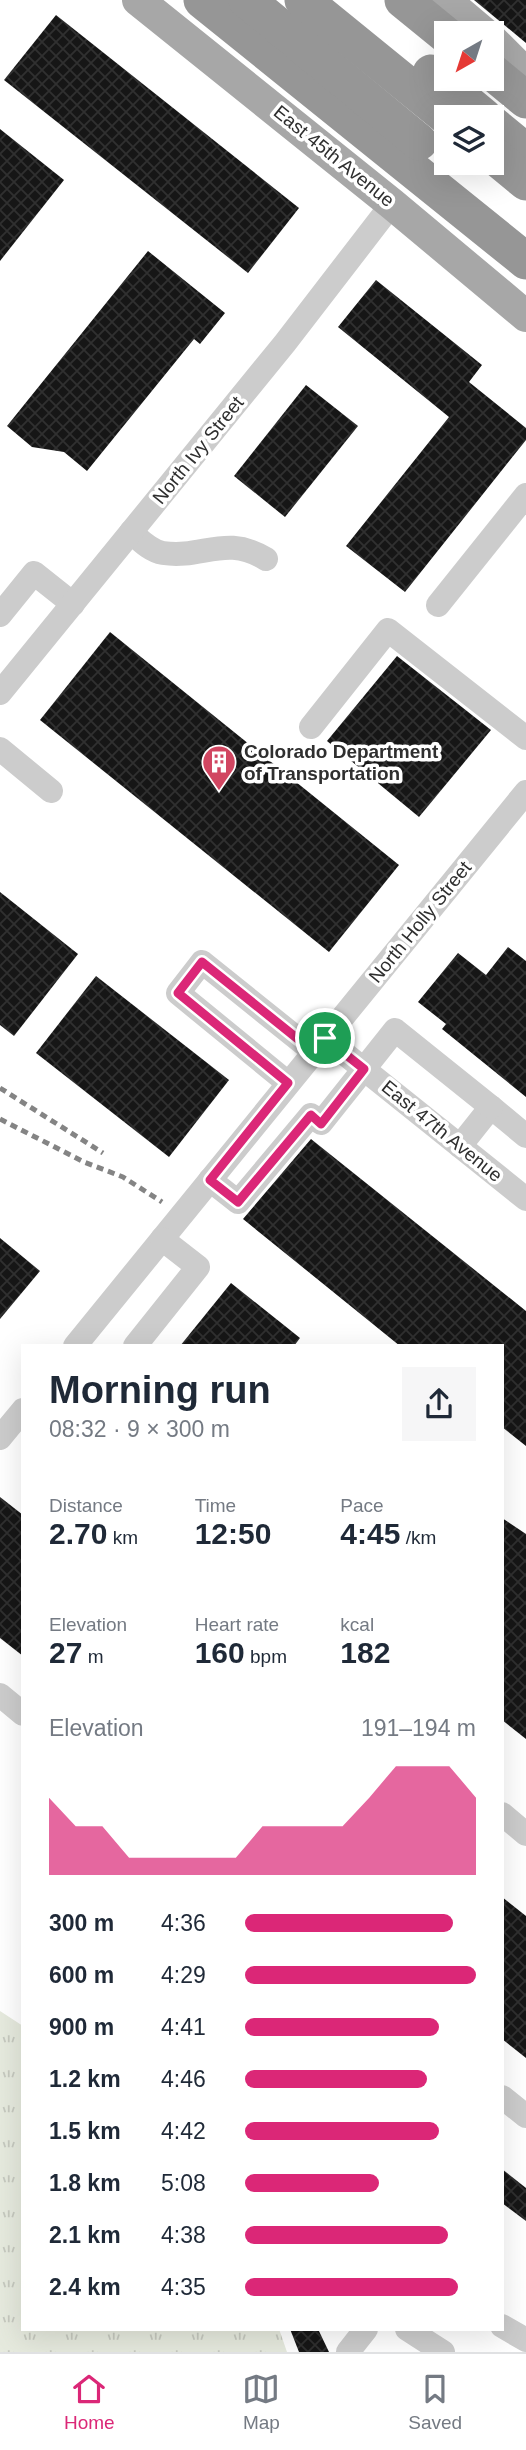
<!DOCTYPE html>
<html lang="en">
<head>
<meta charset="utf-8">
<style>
	body { margin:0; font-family:Arial,sans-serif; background:#f6f6f7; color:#1f2937; height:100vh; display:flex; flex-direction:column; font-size:26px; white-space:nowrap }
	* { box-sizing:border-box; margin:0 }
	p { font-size:23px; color:#747a83 }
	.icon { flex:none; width:38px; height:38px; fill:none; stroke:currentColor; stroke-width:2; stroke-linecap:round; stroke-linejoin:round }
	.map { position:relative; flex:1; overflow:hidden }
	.drawer { position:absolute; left:21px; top:1344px; width:483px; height:987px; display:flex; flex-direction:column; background:#fff; border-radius:0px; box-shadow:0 7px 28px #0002 }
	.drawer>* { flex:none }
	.needle { width:46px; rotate:219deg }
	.controls { position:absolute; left:434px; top:21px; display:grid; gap:14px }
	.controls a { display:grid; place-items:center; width:70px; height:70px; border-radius:0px; background:#fff; box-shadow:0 7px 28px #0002; font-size:35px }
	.pin { position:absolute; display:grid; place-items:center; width:60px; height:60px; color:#fff; margin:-30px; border:4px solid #fff; border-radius:50%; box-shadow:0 2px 7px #0007 }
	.round { display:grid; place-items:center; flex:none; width:74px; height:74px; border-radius:0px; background:#f6f6f7 }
	.headline { display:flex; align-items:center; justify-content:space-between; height:119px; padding:0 28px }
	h1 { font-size:38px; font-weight:800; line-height:52px }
	.stats { display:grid; grid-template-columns:repeat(3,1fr); gap:10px; height:119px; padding:7px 28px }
	.stats div { display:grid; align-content:center }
	.stats b { font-size:30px; font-weight:800 }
	.stats small { font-size:19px; font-weight:400 }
	.stats p { font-size:19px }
	.chart { height:196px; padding:14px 28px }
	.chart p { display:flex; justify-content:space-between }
	.chart svg { width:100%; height:126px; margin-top:7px; fill:#db2777; opacity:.7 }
	ul { padding:0 28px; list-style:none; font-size:23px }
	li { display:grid; grid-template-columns:112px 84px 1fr; align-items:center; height:52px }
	li i { height:18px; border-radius:9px; background:#db2777 }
	.menu { display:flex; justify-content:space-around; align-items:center; height:98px; border-top:2px solid #e0e1e3; background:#fff; font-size:19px; color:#747a83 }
	.menu a { display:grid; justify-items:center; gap:4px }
	.menu .on { color:#db2777 }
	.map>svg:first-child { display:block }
	.grass { fill:url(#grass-tufts) }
	.building { fill:url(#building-cross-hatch) }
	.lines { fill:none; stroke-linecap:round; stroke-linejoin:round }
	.minor { stroke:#ccc; stroke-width:24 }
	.major { stroke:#a7a7a7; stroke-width:32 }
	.highway { stroke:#969696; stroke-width:37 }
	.rail { stroke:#848484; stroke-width:5; stroke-dasharray:7 5; stroke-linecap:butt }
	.route-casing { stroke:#fff; stroke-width:14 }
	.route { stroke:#db2777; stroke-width:9 }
	.labels { text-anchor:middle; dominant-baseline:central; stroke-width:7; stroke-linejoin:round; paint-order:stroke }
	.street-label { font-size:19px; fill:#2f2f2f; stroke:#fff }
	.poi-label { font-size:19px; font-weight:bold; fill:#2f2f2f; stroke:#fff; text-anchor:start }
</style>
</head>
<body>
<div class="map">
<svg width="526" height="2352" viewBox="0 0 526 2352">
	<defs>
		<pattern id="grass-tufts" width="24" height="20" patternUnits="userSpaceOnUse" patternTransform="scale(1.75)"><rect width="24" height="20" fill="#e6eade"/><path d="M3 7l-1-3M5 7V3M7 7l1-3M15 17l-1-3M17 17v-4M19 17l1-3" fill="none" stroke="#c6c9bf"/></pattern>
		<pattern id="building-cross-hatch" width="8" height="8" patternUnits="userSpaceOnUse" patternTransform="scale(1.75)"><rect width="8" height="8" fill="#161616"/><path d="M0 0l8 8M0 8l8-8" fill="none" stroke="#303030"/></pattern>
	</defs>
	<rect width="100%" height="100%" fill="#fff"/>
	<!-- grass -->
	<polygon class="grass" points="0,2011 23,2026 23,2329 279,2329 287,2352 0,2352"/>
	<!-- building -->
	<g class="building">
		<polygon points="474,0 526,0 526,43"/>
		<polygon points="56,15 299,208 248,273 4,80"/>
		<polygon points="0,129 64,180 0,261"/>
		<polygon points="148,251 225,313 200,344 194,339 87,471 64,452 32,447 7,426"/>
		<polygon points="376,280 482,365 469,382 526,428 526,440 405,592 346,546 449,417 338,327"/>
		<polygon points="306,385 358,426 285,517 234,476"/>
		<polygon points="110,632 399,865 329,952 40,720"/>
		<polygon points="397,656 491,730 419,817 327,741"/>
		<polygon points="0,892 78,954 14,1036 0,1025"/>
		<polygon points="508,947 526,961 526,1097 442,1029 446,1024 418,1002 458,953 486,975"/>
		<polygon points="96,976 229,1080 169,1157 36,1053"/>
		<polygon points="311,1139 526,1311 526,1446 502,1427 502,1346 400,1346 243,1219"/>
		<polygon points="0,1238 40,1271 0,1319"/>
		<polygon points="231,1283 300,1338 294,1346 180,1346"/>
		<polygon points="0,1497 23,1515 23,1656 0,1638"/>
		<polygon points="502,1518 526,1534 526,1739 502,1720"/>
		<polygon points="502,1897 526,1916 526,2058 502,2039"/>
		<polygon points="502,2169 526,2188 526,2221 502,2203"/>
		<polygon points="290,2329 318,2329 329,2352 299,2352"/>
	</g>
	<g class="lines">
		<!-- minor -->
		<g class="minor">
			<path d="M131 532C140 540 150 551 163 553 203 559 226 534 266 559"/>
			<polyline points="438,605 526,495"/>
			<polyline points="0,615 34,573 73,604"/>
			<polyline points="0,693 285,343 392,204"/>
			<polyline points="311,727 388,630 526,738"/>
			<polyline points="0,749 51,791"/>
			<polyline points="325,1038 526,1199"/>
			<polyline points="288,1083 178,993 202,962 314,1052"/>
			<polyline points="460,1146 491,1107 526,1136"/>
			<polyline points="210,1180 238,1202 311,1115 321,1123 395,1030 491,1107"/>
			<polyline points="75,1346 526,792"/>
			<polyline points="135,1346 198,1267 162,1239"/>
			<polyline points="0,1438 23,1410"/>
			<polyline points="0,1695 23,1714"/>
			<polyline points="502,1814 526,1834"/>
			<polyline points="502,2097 526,2116"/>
			<polyline points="502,2326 526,2340"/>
			<polyline points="407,2329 443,2352"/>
			<polyline points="348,2352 366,2329"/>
		</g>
		<!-- major -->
		<g class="major">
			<polyline points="138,0 392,204 526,316"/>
			<polyline points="445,0 484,33"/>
			<polyline points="492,40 526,74"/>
		</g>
		<!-- highway -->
		<g class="highway">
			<polyline points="202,0 526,261"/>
			<polyline points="247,0 419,142"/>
			<polyline points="303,0 447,117"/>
			<polyline points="403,0 446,35"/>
			<polyline points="492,72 526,100"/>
			<polyline points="431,73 484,117"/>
			<polyline points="492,124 526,152"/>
			<polyline points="492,154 526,182"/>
		</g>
		<!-- rail -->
		<g class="rail">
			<polyline points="0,1088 103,1153"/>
			<polyline points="0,1119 84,1162 123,1177 162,1202"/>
		</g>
	</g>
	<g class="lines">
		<!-- route casing -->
		<g class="route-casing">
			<polygon id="route" points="202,962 314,1052 325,1038 364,1069 321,1124 311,1115 238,1202 210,1180 288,1083 178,993"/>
		</g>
		<!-- route -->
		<use href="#route" class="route"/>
	</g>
	<!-- icons -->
	<defs>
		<g id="building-pin" transform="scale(1.75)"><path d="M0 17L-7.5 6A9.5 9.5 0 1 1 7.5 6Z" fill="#d14661" stroke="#fff"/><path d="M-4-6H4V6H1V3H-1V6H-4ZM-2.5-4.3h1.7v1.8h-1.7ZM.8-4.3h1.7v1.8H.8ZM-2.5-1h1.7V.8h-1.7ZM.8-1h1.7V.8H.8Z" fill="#fff"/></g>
	</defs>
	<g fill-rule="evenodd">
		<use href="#building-pin" x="219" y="762"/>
	</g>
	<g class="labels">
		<!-- street labels -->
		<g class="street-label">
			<text transform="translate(334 156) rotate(39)">East 45th Avenue</text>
			<text transform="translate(198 450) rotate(-51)">North Ivy Street</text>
			<text transform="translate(420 922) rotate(-51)">North Holly Street</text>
			<text transform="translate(442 1131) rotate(39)">East 47th Avenue</text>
		</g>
		<!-- poi labels -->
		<g class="poi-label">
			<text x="244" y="751">Colorado Department<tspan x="244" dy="22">of Transportation</tspan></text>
		</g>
	</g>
</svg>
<div class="controls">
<a><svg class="needle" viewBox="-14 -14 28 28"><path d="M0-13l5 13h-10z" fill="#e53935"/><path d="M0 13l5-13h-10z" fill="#747a83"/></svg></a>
<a><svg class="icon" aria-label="layers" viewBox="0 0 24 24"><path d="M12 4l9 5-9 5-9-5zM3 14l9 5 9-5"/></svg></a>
</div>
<div class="pin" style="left:325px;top:1038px;background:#1e9e55"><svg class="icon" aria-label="arrive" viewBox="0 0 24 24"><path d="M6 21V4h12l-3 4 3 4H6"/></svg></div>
<section class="drawer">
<div class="headline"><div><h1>Morning run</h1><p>08:32 · 9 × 300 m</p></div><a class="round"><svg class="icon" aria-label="share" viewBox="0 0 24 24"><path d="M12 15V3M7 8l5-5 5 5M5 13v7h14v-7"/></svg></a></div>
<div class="stats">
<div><p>Distance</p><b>2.70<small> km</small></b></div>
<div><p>Time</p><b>12:50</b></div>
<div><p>Pace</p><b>4:45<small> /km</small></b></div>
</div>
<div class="stats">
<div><p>Elevation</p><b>27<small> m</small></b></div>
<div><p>Heart rate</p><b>160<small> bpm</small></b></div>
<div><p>kcal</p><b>182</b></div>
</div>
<div class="chart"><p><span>Elevation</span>191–194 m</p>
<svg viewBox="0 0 160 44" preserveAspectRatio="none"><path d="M0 44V17L10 27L20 27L30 38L40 38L50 38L60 38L70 38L80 27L90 27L100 27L110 27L120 17L130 6L140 6L150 6L160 17V44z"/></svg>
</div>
<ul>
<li><b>300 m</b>4:36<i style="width:90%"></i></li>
<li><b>600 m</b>4:29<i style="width:100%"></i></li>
<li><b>900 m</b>4:41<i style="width:84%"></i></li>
<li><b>1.2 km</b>4:46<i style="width:79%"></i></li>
<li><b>1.5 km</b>4:42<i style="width:84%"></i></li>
<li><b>1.8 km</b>5:08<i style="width:58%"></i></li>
<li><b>2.1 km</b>4:38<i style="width:88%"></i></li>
<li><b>2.4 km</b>4:35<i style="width:92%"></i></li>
</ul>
</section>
</div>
<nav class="menu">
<a class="on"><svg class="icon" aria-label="home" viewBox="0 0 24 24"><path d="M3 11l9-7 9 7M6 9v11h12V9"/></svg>Home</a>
<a><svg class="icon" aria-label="map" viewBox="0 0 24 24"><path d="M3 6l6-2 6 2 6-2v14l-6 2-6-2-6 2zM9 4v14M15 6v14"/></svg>Map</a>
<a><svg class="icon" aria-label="saved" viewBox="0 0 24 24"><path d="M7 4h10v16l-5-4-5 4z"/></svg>Saved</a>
</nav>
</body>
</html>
